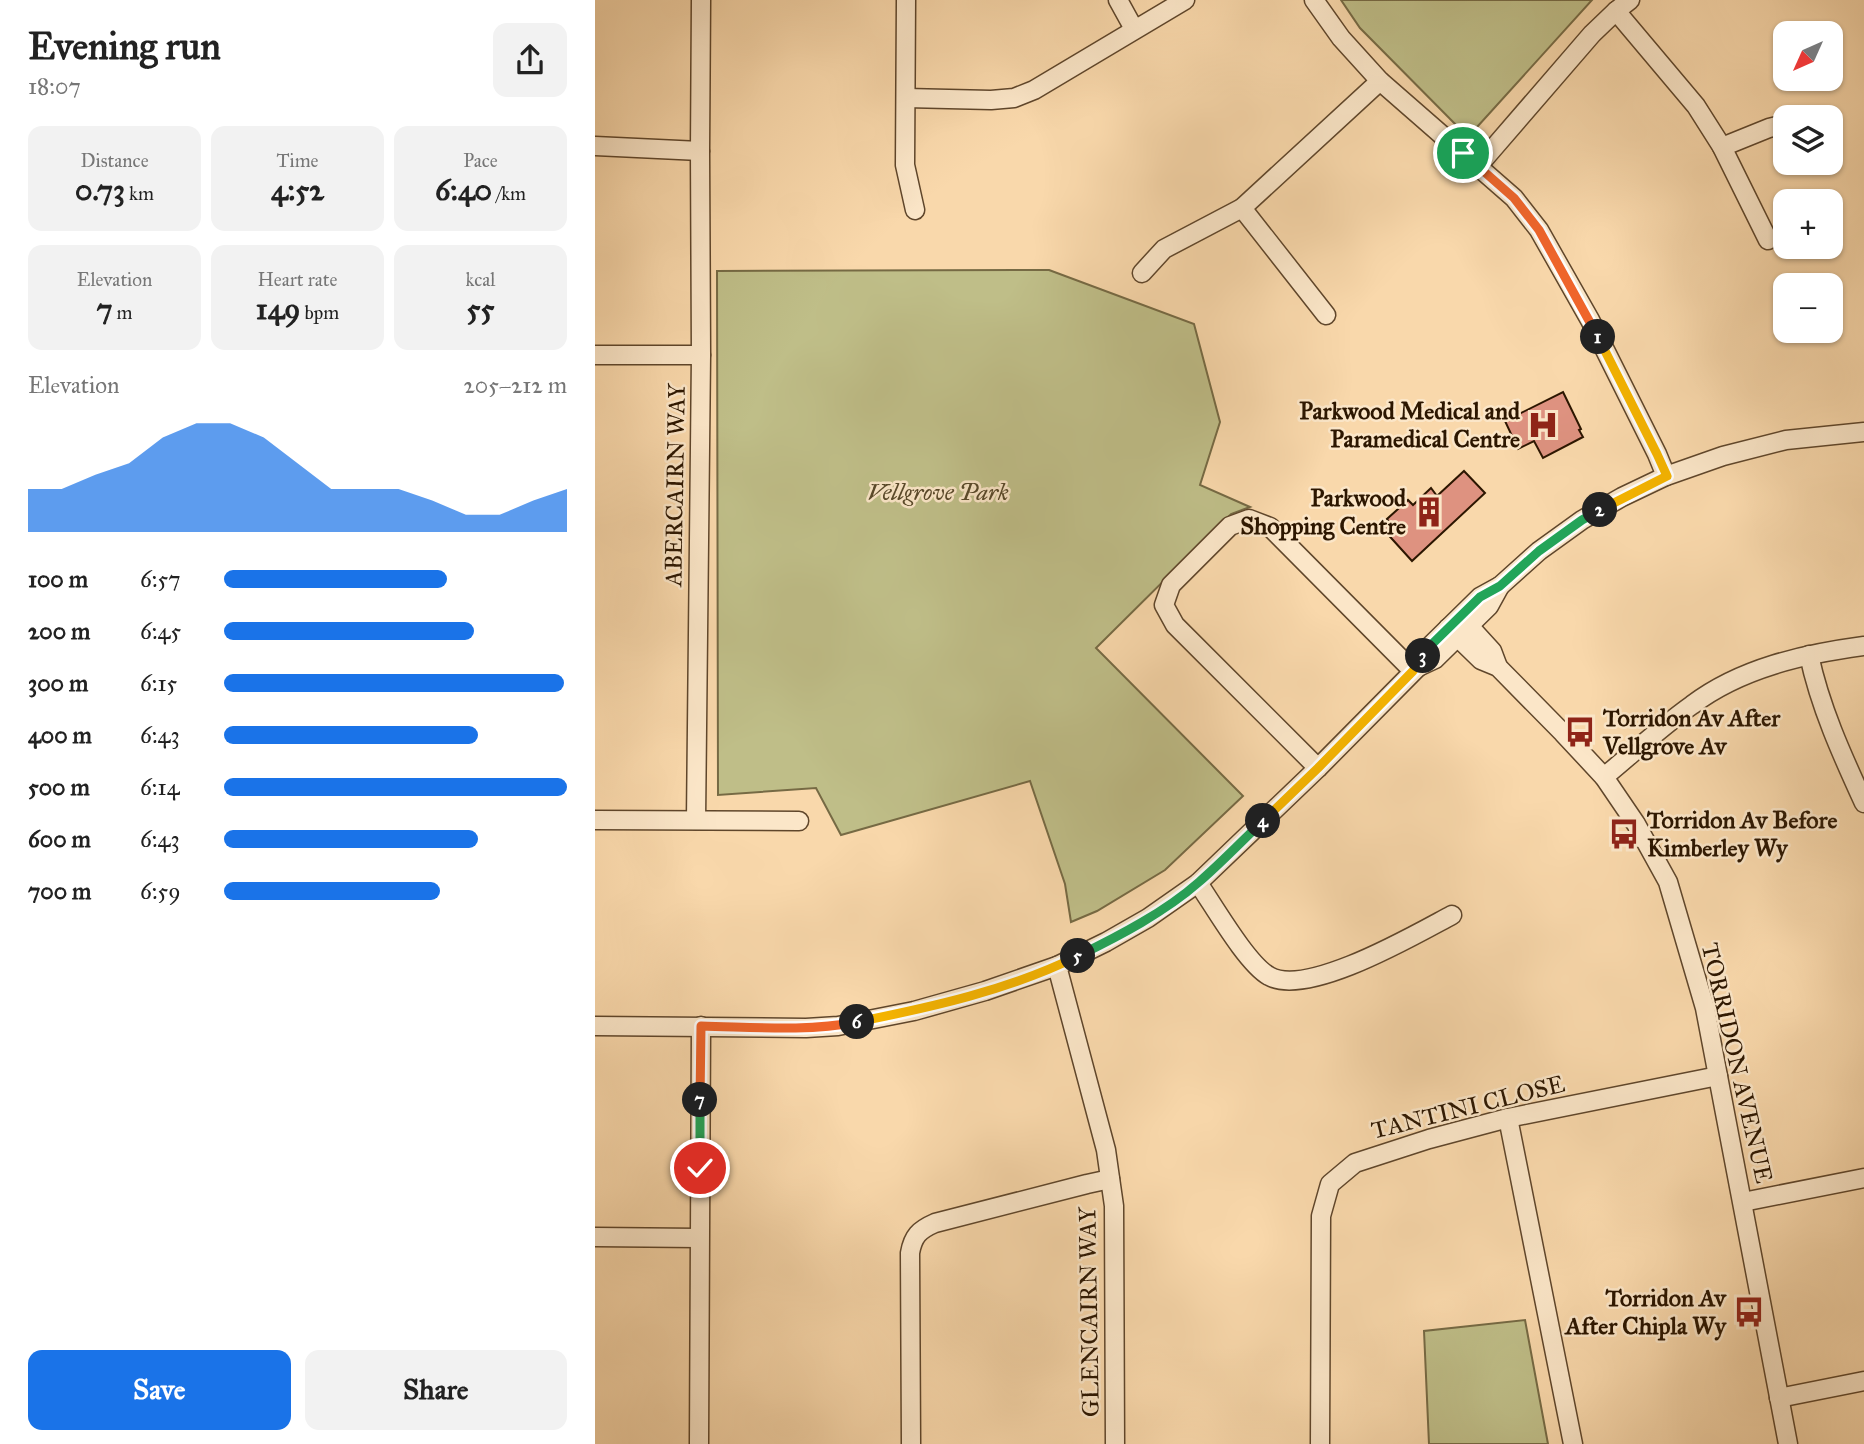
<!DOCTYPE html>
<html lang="en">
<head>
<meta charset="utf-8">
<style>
	body { margin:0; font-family:"IM FELL Great Primer",serif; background:#f2f2f2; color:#222; height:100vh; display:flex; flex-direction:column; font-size:26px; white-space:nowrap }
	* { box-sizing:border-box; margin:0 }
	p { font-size:23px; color:#767676 }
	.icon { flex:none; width:38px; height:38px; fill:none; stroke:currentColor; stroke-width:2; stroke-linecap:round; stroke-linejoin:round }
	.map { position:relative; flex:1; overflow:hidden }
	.side { display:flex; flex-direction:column; background:#fff; width:595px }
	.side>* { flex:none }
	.needle { width:46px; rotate:225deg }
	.buttons { position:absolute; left:1178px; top:21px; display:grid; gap:14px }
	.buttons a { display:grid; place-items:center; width:70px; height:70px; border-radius:14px; background:#fff; box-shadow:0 2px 5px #0004; font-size:35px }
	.pin { position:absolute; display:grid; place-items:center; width:60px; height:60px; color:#fff; margin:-30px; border:4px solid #fff; border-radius:50%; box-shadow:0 2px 7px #0007 }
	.km { position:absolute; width:35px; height:35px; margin:-18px; border-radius:50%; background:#222; color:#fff; font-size:19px; line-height:35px; text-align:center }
	.round { display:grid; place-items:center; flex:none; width:74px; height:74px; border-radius:14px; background:#f2f2f2 }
	.overview { display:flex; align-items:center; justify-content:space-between; height:119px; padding:0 28px }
	h1 { font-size:38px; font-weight:700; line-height:52px }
	.figures { display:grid; grid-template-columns:repeat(3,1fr); gap:10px; height:119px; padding:7px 28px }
	.figures div { display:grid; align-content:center; border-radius:14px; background:#f2f2f2; text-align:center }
	.figures b { font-size:30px; font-weight:700 }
	.figures small { font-size:19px; font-weight:400 }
	.figures p { font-size:19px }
	.chart { height:196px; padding:14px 28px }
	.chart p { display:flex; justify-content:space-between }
	.chart svg { width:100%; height:126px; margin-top:7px; fill:#1a73e8; opacity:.7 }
	.primary-button { display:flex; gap:14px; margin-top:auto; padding:14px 28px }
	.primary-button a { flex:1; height:80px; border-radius:14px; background:#1a73e8; color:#fff; font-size:28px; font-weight:700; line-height:80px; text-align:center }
	.primary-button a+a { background:#f2f2f2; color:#222 }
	ul { padding:0 28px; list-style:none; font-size:23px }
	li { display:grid; grid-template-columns:112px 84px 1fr; align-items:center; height:52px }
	li i { height:18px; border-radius:9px; background:#1a73e8 }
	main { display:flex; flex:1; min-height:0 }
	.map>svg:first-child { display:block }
	.green { fill:#bfbe88; stroke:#766a44; stroke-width:2 }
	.building { fill:#de9280; stroke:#2c1600; stroke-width:2 }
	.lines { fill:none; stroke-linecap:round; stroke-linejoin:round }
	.minor-casing { stroke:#5f462b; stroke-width:21 }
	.minor { stroke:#fbe6c8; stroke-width:18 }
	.split-1-casing { stroke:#fff; stroke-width:14 }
	.split-2-casing { stroke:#fff; stroke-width:14 }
	.split-3-casing { stroke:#fff; stroke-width:14 }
	.split-4-casing { stroke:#fff; stroke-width:14 }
	.split-5-casing { stroke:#fff; stroke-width:14 }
	.split-6-casing { stroke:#fff; stroke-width:14 }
	.split-7-casing { stroke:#fff; stroke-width:14 }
	.split-8-casing { stroke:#fff; stroke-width:14 }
	.split-1 { stroke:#f0652b; stroke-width:9 }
	.split-2 { stroke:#f5b400; stroke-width:9 }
	.split-3 { stroke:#22a559; stroke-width:9 }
	.split-4 { stroke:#f5b400; stroke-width:9 }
	.split-5 { stroke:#22a559; stroke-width:9 }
	.split-6 { stroke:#f5b400; stroke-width:9 }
	.split-7 { stroke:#f0652b; stroke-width:9 }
	.split-8 { stroke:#22a559; stroke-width:9 }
	.labels { text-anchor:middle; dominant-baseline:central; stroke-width:5; stroke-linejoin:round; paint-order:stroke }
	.poi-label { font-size:24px; font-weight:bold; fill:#2c1600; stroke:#fbe6c8; text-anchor:end }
	.street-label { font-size:24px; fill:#2c1600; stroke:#fbe6c8 }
	.park-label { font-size:24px; font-style:italic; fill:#584829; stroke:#fbe6c8 }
</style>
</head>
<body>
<main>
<section class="side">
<div class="overview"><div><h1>Evening run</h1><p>18:07</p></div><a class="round"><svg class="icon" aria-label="share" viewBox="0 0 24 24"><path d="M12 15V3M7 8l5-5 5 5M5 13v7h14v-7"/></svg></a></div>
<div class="figures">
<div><p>Distance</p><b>0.73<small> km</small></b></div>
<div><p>Time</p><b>4:52</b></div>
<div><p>Pace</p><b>6:40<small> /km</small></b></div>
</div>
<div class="figures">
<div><p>Elevation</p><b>7<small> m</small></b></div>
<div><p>Heart rate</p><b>149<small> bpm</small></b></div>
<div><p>kcal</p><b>55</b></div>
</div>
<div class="chart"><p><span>Elevation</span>205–212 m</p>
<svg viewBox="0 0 160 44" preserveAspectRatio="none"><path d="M0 44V29L10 29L20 24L30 20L40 11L50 6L60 6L70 11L80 20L90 29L100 29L110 29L120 33L130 38L140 38L150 33L160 29V44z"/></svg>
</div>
<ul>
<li><b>100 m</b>6:57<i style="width:65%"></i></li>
<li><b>200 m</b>6:45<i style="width:73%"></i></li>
<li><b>300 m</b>6:15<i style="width:99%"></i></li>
<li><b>400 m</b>6:43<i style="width:74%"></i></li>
<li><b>500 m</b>6:14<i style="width:100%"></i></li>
<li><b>600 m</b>6:43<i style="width:74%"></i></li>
<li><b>700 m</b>6:59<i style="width:63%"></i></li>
</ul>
<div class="primary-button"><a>Save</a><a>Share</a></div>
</section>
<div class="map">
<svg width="1269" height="1444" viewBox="0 0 1269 1444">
	<rect width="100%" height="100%" fill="#f9d8ab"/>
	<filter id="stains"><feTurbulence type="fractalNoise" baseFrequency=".00286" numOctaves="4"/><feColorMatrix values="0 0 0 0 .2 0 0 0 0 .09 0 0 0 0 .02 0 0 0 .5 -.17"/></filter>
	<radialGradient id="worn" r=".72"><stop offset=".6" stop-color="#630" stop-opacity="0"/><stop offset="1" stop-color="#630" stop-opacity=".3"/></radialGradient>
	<!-- green -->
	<g class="green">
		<polygon points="746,0 997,0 873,137 765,28"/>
		<polygon points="454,270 599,324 625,422 605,485 655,507 636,514 501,648 648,796 570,870 502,911 476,922 470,884 435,781 246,835 221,788 123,795 122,271"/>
		<polygon points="930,1320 953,1444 834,1444 829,1331"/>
	</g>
	<!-- building -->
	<g class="building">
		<polygon points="968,392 986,429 984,430 988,437 948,458 939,441 923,449 910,421"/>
		<polygon points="869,471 890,493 817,561 788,529 795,523 792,519 813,500 818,505 836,488 842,496"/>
	</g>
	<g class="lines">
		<!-- minor casing -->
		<g class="minor-casing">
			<g id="minor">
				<polyline points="311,0 310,165 320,210"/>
				<polyline points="523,0 539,29"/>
				<polyline points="719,0 746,38 785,81 919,198 944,230 995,320 1062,454 1071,476"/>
				<polyline points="1021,11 1101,106 1127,147 1173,240"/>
				<polyline points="311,98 396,100 419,98 439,90 590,0"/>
				<polyline points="0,146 105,151"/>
				<polyline points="1127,147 1174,128 1190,124"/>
				<polyline points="883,166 997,34 1021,11 1035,0"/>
				<polyline points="647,208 731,315"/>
				<polyline points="547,273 569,249 647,208 785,81"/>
				<polyline points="0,355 106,355"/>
				<polyline points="866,617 897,651 903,667"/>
				<polyline points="853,628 886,660 903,667 968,733 1009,777 1041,824 1073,882 1110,1008 1193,1444"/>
				<path d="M1214 655C1225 707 1247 755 1269 803"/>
				<polyline points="823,667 840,659 894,606 905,586"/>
				<polyline points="723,768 580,625 569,605 576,585 635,526 654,519 675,527 818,671"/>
				<path d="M1009 777C1038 753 1066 727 1097 705 1146 668 1209 654 1269 646"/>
				<polyline points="0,820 204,821"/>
				<polyline points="101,820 106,355 105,151 106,0"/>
				<path d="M603 883C619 906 652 964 674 976 712 998 821 934 857 915"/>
				<polyline points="462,966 511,1150 519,1206 520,1444"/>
				<polyline points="0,1026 211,1028 243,1026 319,1011 390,991 462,966 511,942 553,918 603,883 723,768 823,667 831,650 885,597 905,586 944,551 987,520 1027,497 1071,476 1128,456 1191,440 1269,432"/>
				<polyline points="913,1118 978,1444"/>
				<polyline points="1148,1202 1269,1178"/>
				<polyline points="0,1237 104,1238"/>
				<polyline points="1184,1398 1269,1381"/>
				<polyline points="104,1444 106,1026"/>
				<path d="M316 1444 315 1253C318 1236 324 1230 340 1223L492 1184 515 1179"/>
				<polyline points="725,1444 726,1216 735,1184 760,1163 834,1139 913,1118 1123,1076"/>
			</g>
		</g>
		<!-- minor -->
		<use href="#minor" class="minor"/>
	</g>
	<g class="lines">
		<!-- split-1 casing -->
		<g class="split-1-casing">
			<polyline id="split-1" points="868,153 919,198 944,230 1003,337"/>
		</g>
		<!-- split-2 casing -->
		<g class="split-2-casing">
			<polyline id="split-2" points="1003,337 1062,454 1072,476 1005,510"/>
		</g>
		<!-- split-3 casing -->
		<g class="split-3-casing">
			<polyline id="split-3" points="828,656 831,650 885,597 905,586 944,551 987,520 1005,510"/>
		</g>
		<!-- split-4 casing -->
		<g class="split-4-casing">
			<polyline id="split-4" points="668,821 723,768 818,671 828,656"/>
		</g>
		<!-- split-5 casing -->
		<g class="split-5-casing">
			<path id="split-5" d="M483 956C524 936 570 912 604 882 626 863 647 841 668 821"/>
		</g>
		<!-- split-6 casing -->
		<g class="split-6-casing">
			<path id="split-6" d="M262 1022C337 1007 414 990 483 956"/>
		</g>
		<!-- split-7 casing -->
		<g class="split-7-casing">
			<path id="split-7" d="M105 1100 106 1026C158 1027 211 1032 262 1022"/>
		</g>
		<!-- split-8 casing -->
		<g class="split-8-casing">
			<polyline id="split-8" points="105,1168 105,1100"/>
		</g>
		<!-- split-1 -->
		<use href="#split-1" class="split-1"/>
		<!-- split-2 -->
		<use href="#split-2" class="split-2"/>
		<!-- split-3 -->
		<use href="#split-3" class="split-3"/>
		<!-- split-4 -->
		<use href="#split-4" class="split-4"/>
		<!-- split-5 -->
		<use href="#split-5" class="split-5"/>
		<!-- split-6 -->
		<use href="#split-6" class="split-6"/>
		<!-- split-7 -->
		<use href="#split-7" class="split-7"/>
		<!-- split-8 -->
		<use href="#split-8" class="split-8"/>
	</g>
	<!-- icons -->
	<defs>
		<g id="hospital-bare" transform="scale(2.415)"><path d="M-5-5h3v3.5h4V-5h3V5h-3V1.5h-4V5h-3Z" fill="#8f2418" stroke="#fbe6c8" stroke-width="2.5" paint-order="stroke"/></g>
		<g id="building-bare" transform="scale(2.415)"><path d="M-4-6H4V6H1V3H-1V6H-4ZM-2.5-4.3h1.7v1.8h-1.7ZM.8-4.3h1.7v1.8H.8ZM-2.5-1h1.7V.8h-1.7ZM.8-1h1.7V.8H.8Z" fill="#8f2418" stroke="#fbe6c8" stroke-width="2.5" paint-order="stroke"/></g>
		<g id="bus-bare" transform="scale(2.415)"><path d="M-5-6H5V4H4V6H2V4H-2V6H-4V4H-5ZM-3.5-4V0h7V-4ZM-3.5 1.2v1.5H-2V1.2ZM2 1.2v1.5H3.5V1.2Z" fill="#8f2418" stroke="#fbe6c8" stroke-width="2.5" paint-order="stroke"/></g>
	</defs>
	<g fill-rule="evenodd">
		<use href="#hospital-bare" x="948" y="425"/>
		<use href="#building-bare" x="834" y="512"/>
		<use href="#bus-bare" x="985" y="732"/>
		<use href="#bus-bare" x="1029" y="834"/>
		<use href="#bus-bare" x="1154" y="1312"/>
	</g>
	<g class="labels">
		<!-- poi labels -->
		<g class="poi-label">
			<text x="925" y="411">Parkwood Medical and<tspan x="925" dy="28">Paramedical Centre</tspan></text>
			<text x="811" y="498">Parkwood<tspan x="811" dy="28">Shopping Centre</tspan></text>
			<text x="1008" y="718" text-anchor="start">Torridon Av After<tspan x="1008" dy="28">Vellgrove Av</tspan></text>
			<text x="1052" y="820" text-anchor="start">Torridon Av Before<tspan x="1052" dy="28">Kimberley Wy</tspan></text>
			<text x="1131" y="1298">Torridon Av<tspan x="1131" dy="28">After Chipla Wy</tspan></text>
		</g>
		<!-- street labels -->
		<g class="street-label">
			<text transform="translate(80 485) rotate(-89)">ABERCAIRN WAY</text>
			<text transform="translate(1142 1063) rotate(77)">TORRIDON AVENUE</text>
			<text transform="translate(873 1107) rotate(-14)">TANTINI CLOSE</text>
			<text transform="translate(494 1312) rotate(-91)">GLENCAIRN WAY</text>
		</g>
		<!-- park labels -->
		<g class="park-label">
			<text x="343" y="492">Vellgrove Park</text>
		</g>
	</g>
	<rect width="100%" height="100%" filter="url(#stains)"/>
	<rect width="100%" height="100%" fill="url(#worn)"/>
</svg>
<div class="buttons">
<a><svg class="needle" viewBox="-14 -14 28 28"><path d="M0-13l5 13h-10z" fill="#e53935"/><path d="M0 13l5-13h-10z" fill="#767676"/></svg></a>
<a><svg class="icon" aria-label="layers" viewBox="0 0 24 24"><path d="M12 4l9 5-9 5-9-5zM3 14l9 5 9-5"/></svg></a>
<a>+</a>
<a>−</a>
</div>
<div class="pin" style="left:868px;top:153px;background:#1e9e55"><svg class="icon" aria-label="arrive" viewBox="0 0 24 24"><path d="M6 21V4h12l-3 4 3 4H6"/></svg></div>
<div class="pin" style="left:105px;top:1168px;background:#d93025"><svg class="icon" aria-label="check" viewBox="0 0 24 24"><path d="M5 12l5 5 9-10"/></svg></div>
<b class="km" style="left:1003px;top:337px">1</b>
<b class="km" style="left:1005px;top:510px">2</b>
<b class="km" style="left:828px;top:656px">3</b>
<b class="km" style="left:668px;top:821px">4</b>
<b class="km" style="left:483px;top:956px">5</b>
<b class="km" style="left:262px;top:1022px">6</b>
<b class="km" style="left:105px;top:1100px">7</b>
</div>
</main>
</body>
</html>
